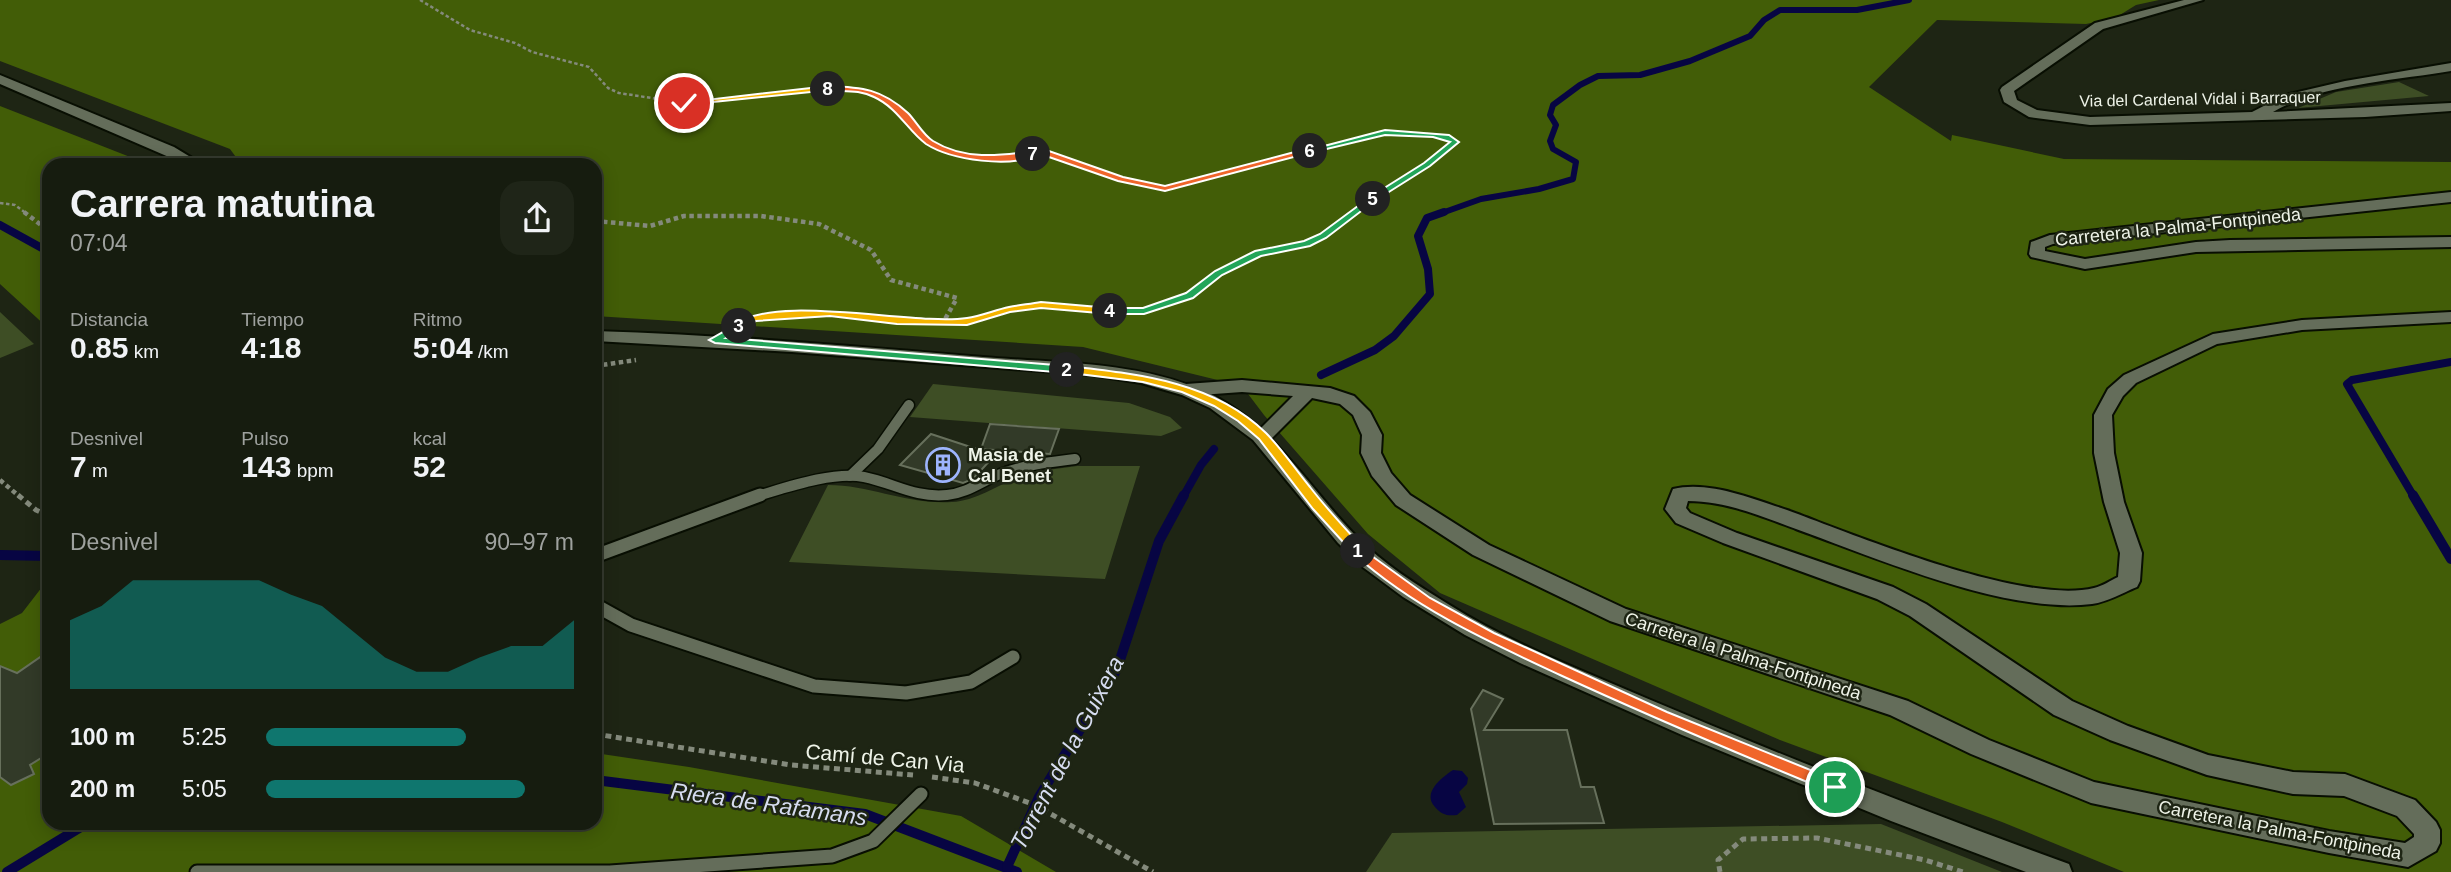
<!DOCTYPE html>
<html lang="es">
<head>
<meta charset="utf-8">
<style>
	body { margin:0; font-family:Helvetica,sans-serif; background:#1f2518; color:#f1f3f6; height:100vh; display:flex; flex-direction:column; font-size:26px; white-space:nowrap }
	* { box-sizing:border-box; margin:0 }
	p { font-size:23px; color:#9ea19e }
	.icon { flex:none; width:38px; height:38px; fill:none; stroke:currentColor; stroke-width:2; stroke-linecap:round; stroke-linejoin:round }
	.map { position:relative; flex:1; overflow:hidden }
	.details { position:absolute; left:42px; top:158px; width:560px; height:672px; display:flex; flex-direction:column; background:#161c0f; border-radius:21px; box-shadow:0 4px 18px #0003,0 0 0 2px #353a2f }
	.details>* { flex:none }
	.pin { position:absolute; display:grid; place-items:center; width:60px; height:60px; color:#fff; margin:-30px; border:4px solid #fff; border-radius:50%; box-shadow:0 2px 7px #0007 }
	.km { position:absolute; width:35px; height:35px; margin:-18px; border-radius:50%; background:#222; color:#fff; font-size:19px; line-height:35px; text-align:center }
	.round { display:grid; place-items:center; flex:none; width:74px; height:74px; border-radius:21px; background:#1f2518 }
	.summary { display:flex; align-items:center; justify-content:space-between; height:119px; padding:0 28px }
	h1 { font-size:38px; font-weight:700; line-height:52px }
	.metrics { display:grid; grid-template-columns:repeat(3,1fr); gap:10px; height:119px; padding:7px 28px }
	.metrics div { display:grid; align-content:center }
	.metrics b { font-size:30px; font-weight:700 }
	.metrics small { font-size:19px; font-weight:400 }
	.metrics p { font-size:19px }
	.chart { height:196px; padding:14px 28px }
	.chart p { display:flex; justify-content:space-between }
	.chart svg { width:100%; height:126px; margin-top:7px; fill:#0f766e; opacity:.7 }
	ul { padding:0 28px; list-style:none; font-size:23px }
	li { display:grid; grid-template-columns:112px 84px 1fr; align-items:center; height:52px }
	li i { height:18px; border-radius:9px; background:#0f766e }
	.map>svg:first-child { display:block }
	.green { fill:#3e4e25 }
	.forest { fill:#425d07 }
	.water { fill:#070543 }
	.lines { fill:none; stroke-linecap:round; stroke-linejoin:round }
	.stream-far2 { stroke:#070543; stroke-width:6 }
	.stream-far1 { stroke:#070543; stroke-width:8 }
	.stream { stroke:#070543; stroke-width:10 }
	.building { fill:#323a28; stroke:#67705c; stroke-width:2 }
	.service-far1-casing { stroke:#080e02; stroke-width:13 }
	.service-casing { stroke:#080e02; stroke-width:17 }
	.minor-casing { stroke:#080e02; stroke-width:4 }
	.secondary-casing { stroke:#080e02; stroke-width:4 }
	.path-far2 { stroke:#848a7c; stroke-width:2.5; stroke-dasharray:3.5 2.5; stroke-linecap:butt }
	.path-far1 { stroke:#848a7c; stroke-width:4.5; stroke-dasharray:4.5 3.5; stroke-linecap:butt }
	.path { stroke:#848a7c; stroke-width:5; stroke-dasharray:6 4.5; stroke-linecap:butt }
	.service-far1 { stroke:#646d5a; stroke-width:10 }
	.service { stroke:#646d5a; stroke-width:13 }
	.minor { fill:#646d5a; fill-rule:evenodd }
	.secondary { fill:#646d5a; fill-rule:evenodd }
	.split-1 { fill:#f0652b; stroke:#fff; stroke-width:2 }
	.split-2 { fill:#f5b400; stroke:#fff; stroke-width:2 }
	.split-3 { fill:#22a559; stroke:#fff; stroke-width:2 }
	.split-4 { fill:#f5b400; stroke:#fff; stroke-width:2 }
	.split-5 { fill:#22a559; stroke:#fff; stroke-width:2 }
	.split-6 { fill:#22a559; stroke:#fff; stroke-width:2 }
	.split-7 { fill:#f0652b; stroke:#fff; stroke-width:2 }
	.split-8 { fill:#f0652b; stroke:#fff; stroke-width:2 }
	.split-9 { fill:#f5b400; stroke:#fff; stroke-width:2 }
	.labels { text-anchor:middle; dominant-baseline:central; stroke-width:5; stroke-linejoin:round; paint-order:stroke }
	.far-street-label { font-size:16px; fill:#eef3e8; stroke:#1e2514 }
	.street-label { font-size:18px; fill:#eef3e8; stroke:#1e2514 }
	.poi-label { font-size:18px; font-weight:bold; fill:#eef3e8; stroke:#1e2514; text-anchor:start }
	.near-street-label { font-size:21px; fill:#eef3e8; stroke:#1e2514 }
	.near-water-label { font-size:23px; font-style:italic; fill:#d6dcf0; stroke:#1e2514 }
</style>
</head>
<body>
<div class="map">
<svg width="2451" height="872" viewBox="0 0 2451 872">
	<rect width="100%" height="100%" fill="#1e2514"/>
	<!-- green -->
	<g class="green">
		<polygon points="2399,82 2429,96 2298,108 2336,92"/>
		<polygon points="0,312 34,344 0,358"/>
		<polygon points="933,384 1129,403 1170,417 1182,428 1161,436 910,417"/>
		<path d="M1077 466H1140L1105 579 789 562 828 485C871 485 907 505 952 502 975 501 997 486 1018 477 1036 470 1058 469 1077 466Z"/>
		<polygon points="1881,824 2002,872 1366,872 1392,833"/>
	</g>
	<!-- forest -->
	<g class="forest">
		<polygon points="0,0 2159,0 2136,5 2115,18 2086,24 1937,20 1869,87 1951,141 1952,135 2064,159 2451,162 2451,872 2124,872 2002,822 1780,740 1440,593 1368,534 1264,415 1242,386 1083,347 595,316 595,164 241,164 230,149 0,61"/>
		<polygon points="0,106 148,164 49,164 49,329 0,284"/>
		<polygon points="49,578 49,822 595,822 595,753 689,767 961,816 1056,872 0,872 0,624 22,613"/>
	</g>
	<!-- water -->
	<path class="water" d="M1453 770 1462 771 1468 778 1467 784 1459 792 1466 807 1457 815C1447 816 1442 815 1435 807 1422 793 1441 778 1453 770Z"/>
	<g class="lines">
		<!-- stream-far2 -->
		<polyline class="stream-far2" points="1439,214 1481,199 1539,189 1573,179 1576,162 1553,149 1550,141 1556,125 1550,115 1553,105 1580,85 1598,76 1640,75 1690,61 1750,36 1764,20 1780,10 1857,10 1909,0"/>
		<!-- stream-far1 -->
		<g class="stream-far1">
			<polyline points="0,225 49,252"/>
			<polyline points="1321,375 1375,350 1394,336 1430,294 1428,269 1418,236 1427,218 1444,212"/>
			<polyline points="1183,497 1201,465 1214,449"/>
			<polyline points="2414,497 2347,384 2352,380 2451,362"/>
		</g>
		<!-- stream -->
		<g class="stream">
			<polyline points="2413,495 2451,559"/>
			<polyline points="0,555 49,556"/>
			<polyline points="595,780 865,814 1017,872"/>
			<polyline points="1007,867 1039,797 1117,669 1159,541 1184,495"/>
			<polyline points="7,872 89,822"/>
		</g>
	</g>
	<!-- building -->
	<g class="building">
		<polygon points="990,424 1059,429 1050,454 981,449"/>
		<polygon points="931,434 995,455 973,479 963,483 900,465"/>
		<polygon points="49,651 49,753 30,765 34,774 11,785 0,777 0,666 17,673"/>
		<polygon points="1483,690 1503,699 1484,730 1567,730 1581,787 1594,787 1604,823 1494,824 1471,709"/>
	</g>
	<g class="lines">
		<!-- service-far1 casing -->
		<g class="service-far1-casing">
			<g id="service-far1">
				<polyline points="850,476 878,449 909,405"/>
				<path d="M754 497C785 488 832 471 864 477 894 483 914 498 947 495 970 493 985 478 1006 472 1029 464 1052 462 1075 459"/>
			</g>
		</g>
		<!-- service casing -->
		<g class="service-casing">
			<g id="service">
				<polyline points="595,556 760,495"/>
				<polyline points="595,605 631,625 814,686 906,693 971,682 1013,657"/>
				<polyline points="197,872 610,872 832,856 873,841 921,794"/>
			</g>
		</g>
		<!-- minor casing -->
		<g class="minor-casing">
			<g id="minor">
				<path d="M2184 0H2203L2103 29 2014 91 2017 100 2037 110 2090 117 2252 112 2285 95 2345 81 2451 63V71C2398 80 2318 85 2273 112L2451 103V111L2365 117 2090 125 2029 117 2004 102 2000 90 2002 87 2095 23Z"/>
				<polygon points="2451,192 2451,202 2053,244 2045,247 2045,251 2085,259 2196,242 2230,240 2451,237 2451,247 2196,252 2085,269 2031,257 2029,254 2031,242 2050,235"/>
				<path d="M2451 312V322L2302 330 2217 344 2136 383 2123 396 2112 415 2114 453 2124 502 2142 553 2140 581 2137 587C2122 593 2108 602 2092 604 2008 615 1876 558 1796 529 1761 516 1725 501 1688 501L1686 508 1690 513 1737 533 1893 587 1926 604 2072 701 2128 726 2208 755 2293 772 2345 774 2415 800 2436 822 2440 830V843L2436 851 2408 867 2329 853 2091 803 1971 754 1890 715 1610 621 1473 555 1396 505 1372 476 1361 453 1362 435 1353 415 1340 404 1312 398 1270 440H1256L1253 436 1293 396 1242 392 1186 396 1177 390 1186 384 1242 380 1330 388 1354 396 1370 412 1382 435 1381 453 1391 473 1410 495 1489 545 1626 609 1908 701 1989 740 2094 782 2329 831 2405 843 2414 837V834L2397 816 2344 796 2293 794 2207 775 2110 740 2054 715 1910 616 1877 599 1723 543 1676 523 1665 509 1673 489C1708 480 1754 499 1787 510 1858 536 2023 605 2094 588 2103 586 2111 580 2118 577L2120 553 2104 502 2094 453V415L2108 389 2124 375 2213 334 2302 320Z"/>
			</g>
		</g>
		<!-- secondary casing -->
		<g class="secondary-casing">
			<g id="secondary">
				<polygon points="0,75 174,147 202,164 185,164 0,84"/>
				<path d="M595 331C725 335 854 346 983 357 1053 363 1125 361 1192 386 1268 414 1303 482 1357 537 1383 564 1416 584 1448 604 1510 643 1579 669 1646 698 1785 757 1926 812 2069 864L2072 872H2026L1891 821 1682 735 1520 663 1465 635 1403 597 1364 568 1338 543 1253 440 1210 408 1182 395 1141 383 1091 375 792 352 595 341Z"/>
			</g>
		</g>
		<!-- path-far2 -->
		<g class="path-far2">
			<polyline points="420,0 470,30 515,43 532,52 589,67 608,88 619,93 684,103 828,89 863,90 880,96 904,114 928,142 955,154 991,159 1050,154 1121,179 1165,188 1371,135 1427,134 1455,142 1427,164 1350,214"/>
			<polyline points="0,203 15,205 27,214"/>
		</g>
		<!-- path-far1 -->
		<g class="path-far1">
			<polyline points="24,212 49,231"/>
			<polyline points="595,221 650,226 684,216 761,216 819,224 871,250 891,280 957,298 944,321"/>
			<polyline points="743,324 754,318 829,313 897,321 967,322 1009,310 1041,305 1144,311 1189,296 1219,273 1258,253 1307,244 1323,236 1352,212"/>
			<polyline points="595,366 636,360"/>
			<polyline points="0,480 20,497"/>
		</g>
		<!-- path -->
		<g class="path">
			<polyline points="18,495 36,510 49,516"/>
			<polyline points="595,734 791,765 913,775"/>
			<polyline points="932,777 975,783 1035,805 1153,872"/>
			<polyline points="1720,872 1718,860 1743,839 1817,838 1925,860 1963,872"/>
		</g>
		<!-- service-far1 -->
		<use href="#service-far1" class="service-far1"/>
		<!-- service -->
		<use href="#service" class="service"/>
		<!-- minor -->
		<use href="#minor" class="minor"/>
		<!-- secondary -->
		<use href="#secondary" class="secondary"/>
	</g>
	<!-- split-1 -->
	<path class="split-1" d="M1358 546 1430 598 1494 633 1667 712 1840 782 1842 787 1840 791H1829C1739 754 1649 716 1560 675 1487 641 1414 608 1354 554V548Z"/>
	<!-- split-2 -->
	<path class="split-2" d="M1067 366C1137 374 1213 381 1266 433 1282 449 1296 470 1310 487 1326 508 1345 528 1363 548V554H1354L1313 509 1259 439 1238 421 1214 406 1182 392 1143 382 1063 372V367Z"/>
	<!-- split-3 -->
	<polygon class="split-3" points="739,323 744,326 742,328 726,338 1067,366 1072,370 1067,373 715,343 709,340"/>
	<!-- split-4 -->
	<path class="split-4" d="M1041 302 1110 308 1115 311 1110 314 1041 308 1010 312 967 325 897 324 830 316 756 321 739 329 734 326C772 292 913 326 967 318 981 316 995 310 1009 307 1019 305 1030 304 1041 302Z"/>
	<!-- split-5 -->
	<polygon class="split-5" points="1370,197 1377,199 1326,238 1310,246 1261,256 1222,275 1193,298 1144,314 1110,314 1105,311 1110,308 1143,308 1186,293 1215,271 1255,251 1304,241 1320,234"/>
	<!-- split-6 -->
	<polygon class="split-6" points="1385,130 1449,135 1459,142 1430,166 1373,202 1370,201 1370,197 1424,163 1450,142 1433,137 1385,135 1310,153 1305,151"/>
	<!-- split-7 -->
	<polygon class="split-7" points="1310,148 1313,152 1165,191 1118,181 1049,157 1029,154 1049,151 1123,177 1165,186"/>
	<!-- split-8 -->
	<path class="split-8" d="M828 86C862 87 882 89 908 113 916 121 923 135 933 141 964 160 999 156 1033 151L1037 154C1012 169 951 160 926 144 908 131 898 108 874 97 859 89 842 92 826 90Z"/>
	<!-- split-9 -->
	<polygon class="split-9" points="828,86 831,90 684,105 680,103"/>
	<!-- icons -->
	<defs>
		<g id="building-ring" transform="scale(1.75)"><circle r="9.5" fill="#1e2514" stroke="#9db4fd" stroke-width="1.5"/><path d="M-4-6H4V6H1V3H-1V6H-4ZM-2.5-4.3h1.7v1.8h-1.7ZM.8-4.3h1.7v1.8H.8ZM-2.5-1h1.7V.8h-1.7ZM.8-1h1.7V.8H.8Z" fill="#9db4fd"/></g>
	</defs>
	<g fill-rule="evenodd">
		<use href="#building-ring" x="943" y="465"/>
	</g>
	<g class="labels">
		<!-- far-street labels -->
		<g class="far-street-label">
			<text transform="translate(2200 99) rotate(-1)">Via del Cardenal Vidal i Barraquer</text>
		</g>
		<!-- street labels -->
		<g class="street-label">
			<text transform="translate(2178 227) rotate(-6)">Carretera la Palma-Fontpineda</text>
			<text transform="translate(1743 656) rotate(18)">Carretera la Palma-Fontpineda</text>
			<text transform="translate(2280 830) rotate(11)">Carretera la Palma-Fontpineda</text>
		</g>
		<!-- poi labels -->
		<g class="poi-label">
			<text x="968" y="455">Masia de<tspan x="968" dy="21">Cal Benet</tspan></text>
		</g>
		<!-- near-street labels -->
		<g class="near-street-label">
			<text transform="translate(885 758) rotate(5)">Camí de Can Via</text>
		</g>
		<!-- near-water labels -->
		<g class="near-water-label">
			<text transform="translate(1067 753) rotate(-62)">Torrent de la Guixera</text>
			<text transform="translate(769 804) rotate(8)">Riera de Rafamans</text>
		</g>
	</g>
</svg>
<div class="pin" style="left:1835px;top:787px;background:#1e9e55"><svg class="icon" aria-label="arrive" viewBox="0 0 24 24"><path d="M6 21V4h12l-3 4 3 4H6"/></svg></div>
<div class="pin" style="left:684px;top:103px;background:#d93025"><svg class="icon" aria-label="check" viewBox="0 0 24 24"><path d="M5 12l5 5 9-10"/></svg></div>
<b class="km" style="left:1358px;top:551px">1</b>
<b class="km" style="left:1067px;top:370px">2</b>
<b class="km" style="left:739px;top:326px">3</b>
<b class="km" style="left:1110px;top:311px">4</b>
<b class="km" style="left:1373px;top:199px">5</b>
<b class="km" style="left:1310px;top:151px">6</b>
<b class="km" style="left:1033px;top:154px">7</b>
<b class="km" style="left:828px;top:89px">8</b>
<section class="details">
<div class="summary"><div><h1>Carrera matutina</h1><p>07:04</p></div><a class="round"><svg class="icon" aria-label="share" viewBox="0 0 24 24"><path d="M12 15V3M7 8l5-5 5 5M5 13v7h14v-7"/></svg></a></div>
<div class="metrics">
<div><p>Distancia</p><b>0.85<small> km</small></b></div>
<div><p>Tiempo</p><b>4:18</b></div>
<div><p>Ritmo</p><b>5:04<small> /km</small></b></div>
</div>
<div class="metrics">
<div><p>Desnivel</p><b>7<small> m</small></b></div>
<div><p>Pulso</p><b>143<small> bpm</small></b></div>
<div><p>kcal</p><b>52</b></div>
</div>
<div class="chart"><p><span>Desnivel</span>90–97 m</p>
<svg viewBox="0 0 160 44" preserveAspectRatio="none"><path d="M0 44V20L10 15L20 6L30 6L40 6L50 6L60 6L70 11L80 15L90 24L100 33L110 38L120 38L130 33L140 29L150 29L160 20V44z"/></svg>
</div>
<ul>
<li><b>100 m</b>5:25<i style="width:65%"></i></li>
<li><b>200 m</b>5:05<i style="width:84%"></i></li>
</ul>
</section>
</div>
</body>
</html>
